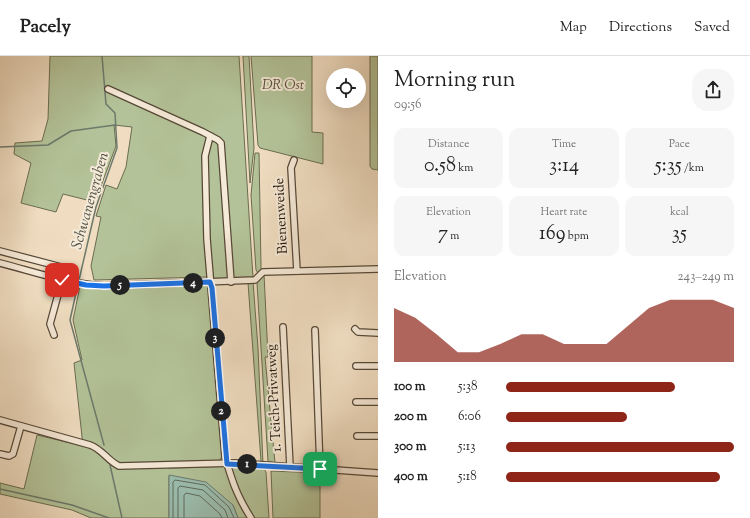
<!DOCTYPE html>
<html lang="en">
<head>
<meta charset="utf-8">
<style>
	body { margin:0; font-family:"Sorts Mill Goudy",serif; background:#f6f6f6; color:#222; height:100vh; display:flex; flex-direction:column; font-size:15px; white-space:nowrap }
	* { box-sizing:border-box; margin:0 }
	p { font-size:13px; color:#767676 }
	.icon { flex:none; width:22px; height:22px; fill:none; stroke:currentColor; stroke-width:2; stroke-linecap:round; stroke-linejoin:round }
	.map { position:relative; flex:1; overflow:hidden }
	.drawer { display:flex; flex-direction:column; background:#fff; width:372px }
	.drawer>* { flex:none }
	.buttons { position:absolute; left:326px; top:12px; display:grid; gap:8px }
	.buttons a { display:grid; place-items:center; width:40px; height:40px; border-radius:50%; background:#fff; box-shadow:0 4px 16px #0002; font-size:20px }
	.pin { position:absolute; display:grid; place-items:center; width:34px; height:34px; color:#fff; margin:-17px; border-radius:8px; box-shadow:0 2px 6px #0006 }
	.km { position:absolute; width:20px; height:20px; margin:-10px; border-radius:50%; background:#222; color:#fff; font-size:11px; line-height:20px; text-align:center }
	.round { display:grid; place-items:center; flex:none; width:42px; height:42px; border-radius:16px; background:#f6f6f6 }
	.overview { display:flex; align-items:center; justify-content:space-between; height:68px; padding:0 16px }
	h1 { font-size:22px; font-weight:600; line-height:30px }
	.stats { display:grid; grid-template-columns:repeat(3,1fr); gap:6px; height:68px; padding:4px 16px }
	.stats div { display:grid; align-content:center; border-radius:10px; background:#f6f6f6; text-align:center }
	.stats b { font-size:20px; font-weight:600 }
	.stats small { font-size:11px; font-weight:400 }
	.stats p { font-size:11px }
	.chart { height:112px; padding:8px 16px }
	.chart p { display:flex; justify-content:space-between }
	.chart svg { width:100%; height:72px; margin-top:4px; fill:#8f2418; opacity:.7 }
	ul { padding:0 16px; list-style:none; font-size:13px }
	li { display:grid; grid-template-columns:64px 48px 1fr; align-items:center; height:30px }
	li i { height:10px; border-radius:5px; background:#8f2418 }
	header { display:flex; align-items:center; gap:24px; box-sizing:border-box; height:56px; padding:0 20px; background:#fff; border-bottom:1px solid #e0e0e0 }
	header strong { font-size:19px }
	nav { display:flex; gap:22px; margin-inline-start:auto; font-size:14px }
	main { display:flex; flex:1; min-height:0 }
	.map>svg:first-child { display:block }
	.green { fill:#b3c298; stroke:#6a6c50 }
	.water { fill:#9bbdae; stroke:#6b7a6c }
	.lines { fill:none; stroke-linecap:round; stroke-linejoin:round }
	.shore { stroke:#5e6a5c; stroke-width:1 }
	.stream { stroke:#6b7a6c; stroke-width:1.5 }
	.minor-casing { stroke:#564837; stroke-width:8 }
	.minor { stroke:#f5e9d7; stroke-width:5.5 }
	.route-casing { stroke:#fff; stroke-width:8 }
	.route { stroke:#1a73e8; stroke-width:5 }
	.labels { text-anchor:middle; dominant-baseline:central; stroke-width:4; stroke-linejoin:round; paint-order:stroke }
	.park-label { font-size:14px; font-style:italic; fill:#55523b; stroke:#f5e9d7 }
	.street-label { font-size:14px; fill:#221609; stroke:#f5e9d7 }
	.water-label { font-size:15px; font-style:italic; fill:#4c5043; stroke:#f5e9d7 }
</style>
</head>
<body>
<header>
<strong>Pacely</strong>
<nav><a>Map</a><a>Directions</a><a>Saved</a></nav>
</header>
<main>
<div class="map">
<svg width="378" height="462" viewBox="0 0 378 462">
	<rect width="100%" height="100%" fill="#f0ddc1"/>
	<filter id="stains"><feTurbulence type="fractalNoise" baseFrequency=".005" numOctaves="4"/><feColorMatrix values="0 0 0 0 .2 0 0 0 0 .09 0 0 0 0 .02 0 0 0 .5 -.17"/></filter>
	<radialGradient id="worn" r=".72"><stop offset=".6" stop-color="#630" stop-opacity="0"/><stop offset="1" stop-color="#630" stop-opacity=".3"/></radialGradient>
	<!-- green -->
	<g class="green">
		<polygon points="50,0 239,0 253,222 214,223 206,221 94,224 91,210 101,161 96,160 106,129 117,133 126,111 132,71 114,69 116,90 95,146 63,138 56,156 21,147 31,107 14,98 15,87 42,85 48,63"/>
		<polygon points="243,0 249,0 254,92 250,127"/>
		<polygon points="251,0 312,0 312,76 323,77 323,108 260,92 258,89"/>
		<polygon points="370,0 378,0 378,114 372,113 370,110"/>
		<polygon points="255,97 259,97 261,210 261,215 258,217 256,214 251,139"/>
		<polygon points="264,218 268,301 265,301 275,407 268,405 257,227"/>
		<polygon points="253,226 258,292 263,408 261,405 248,227"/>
		<polygon points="207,228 209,230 222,400 219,406 169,408 169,412 236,410 263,412 266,416 269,462 238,462 233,449 169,420 169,462 91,462 72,454 0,438 0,427 24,433 37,379 83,390 74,307 82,304 73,264 80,230 96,232"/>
		<polygon points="271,415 320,417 320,462 273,462"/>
	</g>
	<!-- water -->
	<polygon class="water" points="169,419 206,426 233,449 238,462 169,462"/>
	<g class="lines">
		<!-- shore -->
		<g class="shore">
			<polyline points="173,462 173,426 175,424 205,429 229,451 234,462"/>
			<polyline points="178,462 178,432 180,430 203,434 225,454 228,462"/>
			<polyline points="184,462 184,439 186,437 200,440 220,458 222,462"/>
		</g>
		<!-- stream -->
		<g class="stream">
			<polyline points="0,91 48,89 71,75 115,69"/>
			<polyline points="79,224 96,151 117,92 115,57 106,48 102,0"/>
			<polyline points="78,228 70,264 104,389"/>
			<polyline points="110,409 122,462"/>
			<polyline points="0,433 72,449 109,462"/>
		</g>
		<!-- minor casing -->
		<g class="minor-casing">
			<g id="minor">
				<polyline points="108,33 203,76 218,84 221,87 231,226"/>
				<path d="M210 80 205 100 207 183 225 401C233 427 236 438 251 462"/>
				<polyline points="294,104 291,112 297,215"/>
				<polyline points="0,195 65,212 69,218 69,225"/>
				<path d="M0 207C35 216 69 228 104 230L255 224 263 216 378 213"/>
				<polyline points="283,271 290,411"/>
				<polyline points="355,273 358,276 378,277"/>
				<polyline points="315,274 320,413"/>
				<polyline points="54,279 50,268 62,224"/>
				<polyline points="356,310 378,310"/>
				<polyline points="356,346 378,346"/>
				<path d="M0 364 90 389C102 393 108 405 119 410L235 407 378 417"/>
				<polyline points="357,380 378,380"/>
				<polyline points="0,398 9,400 13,398 21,370"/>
			</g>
		</g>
		<!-- minor -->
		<use href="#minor" class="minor"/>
	</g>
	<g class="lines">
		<!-- route casing -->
		<g class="route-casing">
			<polyline id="route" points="62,224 86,229 104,230 210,226 212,232 227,408 320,413"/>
		</g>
		<!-- route -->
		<use href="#route" class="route"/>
	</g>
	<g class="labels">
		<!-- park labels -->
		<g class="park-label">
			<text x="283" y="30">DR Ost</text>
		</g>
		<!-- street labels -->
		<g class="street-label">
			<text transform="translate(282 160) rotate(-93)">Bienenweide</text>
			<text transform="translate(275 342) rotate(-93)">1. Teich-Privatweg</text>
		</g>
		<!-- water labels -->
		<g class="water-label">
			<text transform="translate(91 145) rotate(-74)">Schwanengraben</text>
		</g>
	</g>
	<rect width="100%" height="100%" filter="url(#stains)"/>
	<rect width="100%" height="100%" fill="url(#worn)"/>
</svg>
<div class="buttons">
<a><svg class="icon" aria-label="locate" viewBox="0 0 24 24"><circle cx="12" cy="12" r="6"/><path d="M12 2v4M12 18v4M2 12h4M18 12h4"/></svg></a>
</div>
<div class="pin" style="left:320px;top:413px;background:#1e9e55"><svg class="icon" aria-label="arrive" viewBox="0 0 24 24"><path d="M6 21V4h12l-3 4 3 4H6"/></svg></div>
<div class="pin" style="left:62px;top:224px;background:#d93025"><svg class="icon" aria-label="check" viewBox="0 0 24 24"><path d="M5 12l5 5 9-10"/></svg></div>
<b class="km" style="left:247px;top:408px">1</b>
<b class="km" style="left:221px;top:355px">2</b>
<b class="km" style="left:215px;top:282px">3</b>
<b class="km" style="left:193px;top:227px">4</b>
<b class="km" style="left:120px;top:229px">5</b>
</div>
<section class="drawer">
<div class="overview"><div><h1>Morning run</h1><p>09:56</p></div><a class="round"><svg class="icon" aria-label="share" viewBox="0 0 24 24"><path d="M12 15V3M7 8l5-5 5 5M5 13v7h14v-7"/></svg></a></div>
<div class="stats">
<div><p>Distance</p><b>0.58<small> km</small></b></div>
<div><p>Time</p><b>3:14</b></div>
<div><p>Pace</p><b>5:35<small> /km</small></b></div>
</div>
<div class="stats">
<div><p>Elevation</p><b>7<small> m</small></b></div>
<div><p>Heart rate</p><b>169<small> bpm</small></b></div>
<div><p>kcal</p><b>35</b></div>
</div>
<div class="chart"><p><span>Elevation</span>243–249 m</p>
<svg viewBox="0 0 160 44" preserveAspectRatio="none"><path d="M0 44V11L10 17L20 27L30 38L40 38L50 33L60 27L70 27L80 33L90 33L100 33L110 22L120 11L130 6L140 6L150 6L160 11V44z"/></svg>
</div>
<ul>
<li><b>100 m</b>5:38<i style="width:74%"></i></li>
<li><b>200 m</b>6:06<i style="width:53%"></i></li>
<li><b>300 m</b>5:13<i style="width:100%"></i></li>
<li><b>400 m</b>5:18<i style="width:94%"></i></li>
</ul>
</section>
</main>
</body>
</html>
